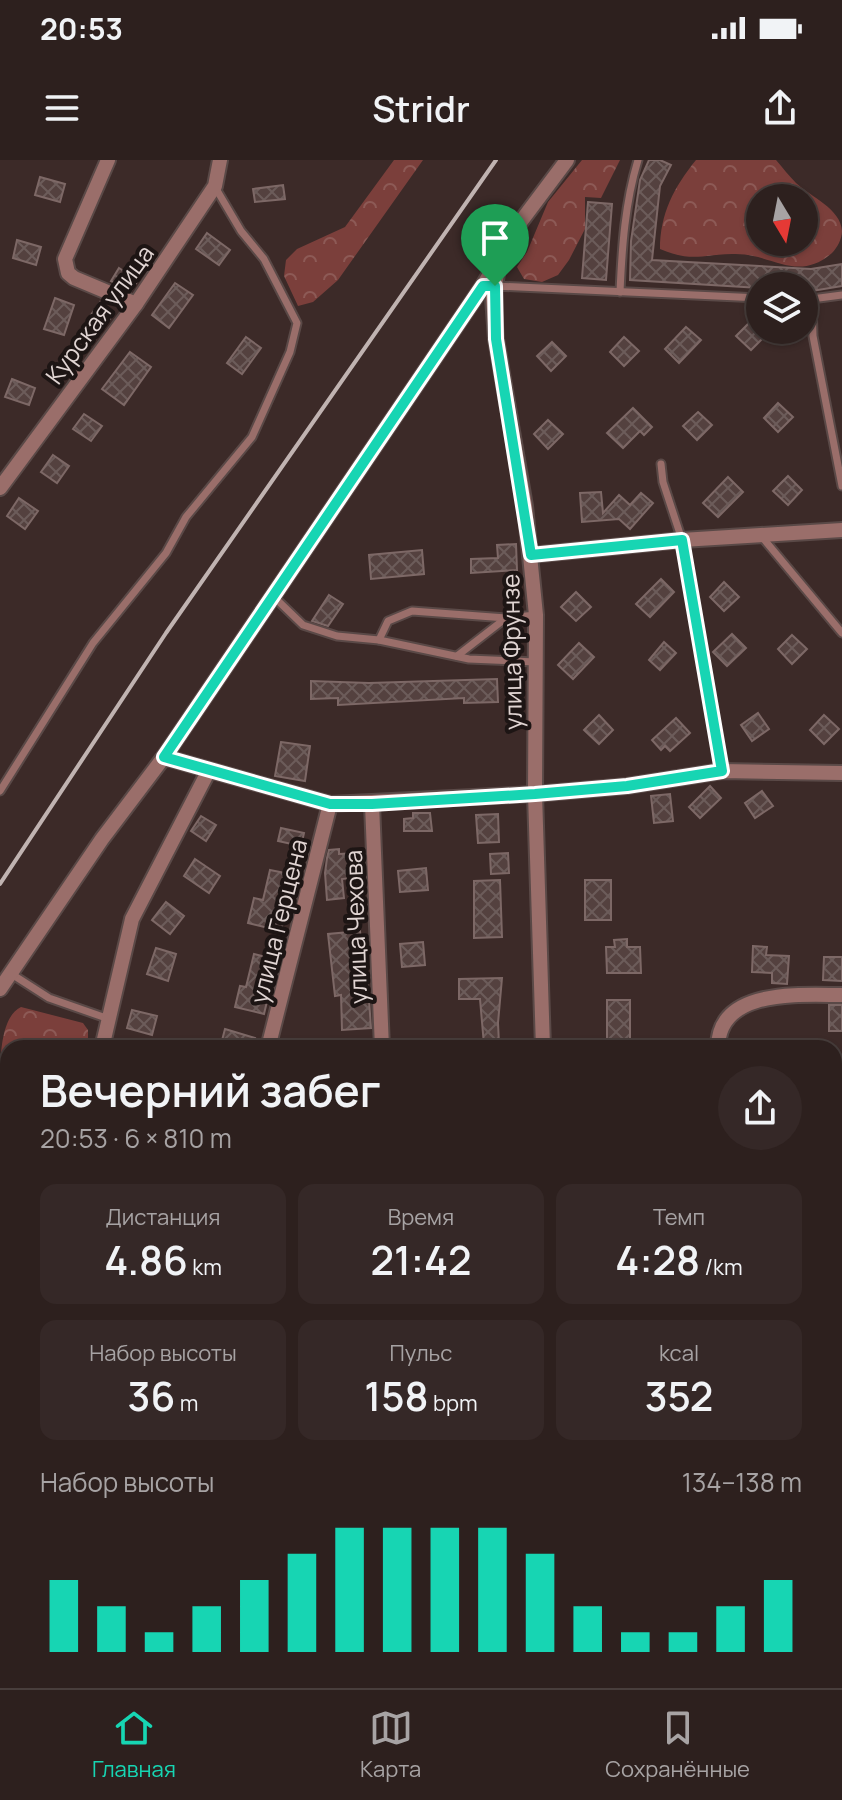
<!DOCTYPE html>
<html lang="ru">
<head>
<meta charset="utf-8">
<style>
	body { margin:0; font-family:Manrope,sans-serif; background:#352827; color:#f1f3f6; height:100vh; display:flex; flex-direction:column; font-size:30px; white-space:nowrap }
	* { box-sizing:border-box; margin:0 }
	p { font-size:26px; color:#a7a3a4 }
	.icon { flex:none; width:44px; height:44px; fill:none; stroke:currentColor; stroke-width:2; stroke-linecap:round; stroke-linejoin:round }
	.map { position:relative; flex:1; overflow:hidden }
	.drawer { position:absolute; left:0px; top:880px; width:842px; height:648px; display:flex; flex-direction:column; background:#2d201e; border-radius:24px 24px 0 0; box-shadow:0 2px 6px #0004,0 0 0 2px #483e3c }
	.drawer>* { flex:none }
	.needle { width:52px; rotate:170deg }
	.controls { position:absolute; left:746px; top:24px; display:grid; gap:16px }
	.controls a { display:grid; place-items:center; width:72px; height:72px; border-radius:50%; background:#2d201e; box-shadow:0 2px 6px #0004,0 0 0 2px #483e3c; font-size:40px }
	.pin { position:absolute; display:grid; place-items:center; width:68px; height:68px; color:#fff; margin:-82px -34px; border-radius:50% 50% 50% 0; rotate:-45deg; box-shadow:0 0 8px #0007 }
	.pin .icon { rotate:45deg }
	.round { display:grid; place-items:center; flex:none; width:84px; height:84px; border-radius:42px; background:#352827 }
	.head { display:flex; align-items:center; justify-content:space-between; height:136px; padding:0 40px }
	h1 { font-size:44px; font-weight:600; line-height:60px }
	.figures { display:grid; grid-template-columns:repeat(3,1fr); gap:12px; height:136px; padding:8px 40px }
	.figures div { display:grid; align-content:center; border-radius:16px; background:#352827; text-align:center }
	.figures b { font-size:40px; font-weight:600 }
	.figures small { font-size:22px; font-weight:400 }
	.figures p { font-size:22px }
	.chart { height:224px; padding:16px 40px }
	.chart p { display:flex; justify-content:space-between }
	.chart svg { width:100%; height:144px; margin-top:8px; stroke:#17d5b3; stroke-width:6 }
	.status { display:flex; justify-content:space-between; align-items:center; height:56px; padding:0 40px; background:#2d201e; direction:ltr }
	.status svg { height:22px; fill:currentColor }
	header { display:flex; justify-content:space-between; align-items:center; height:104px; padding:0 40px; background:#2d201e; font-size:36px; font-weight:600 }
	.tabs { display:flex; justify-content:space-around; align-items:center; height:112px; border-top:2px solid #483e3c; background:#2d201e; font-size:22px; color:#a7a3a4 }
	.tabs a { display:grid; justify-items:center; gap:4px }
	.tabs .selected { color:#17d5b3 }
	.map>svg:first-child { display:block }
	.forest { fill:url(#forest-crowns); fill-rule:evenodd }
	.building { fill:url(#building-cross-hatch); stroke:#7d6866; stroke-width:2 }
	.lines { fill:none; stroke-linecap:round; stroke-linejoin:round }
	.service-casing { stroke:#5a4947; stroke-width:11 }
	.minor-casing { stroke:#5a4947; stroke-width:18 }
	.service { stroke:#9a6e6a; stroke-width:7 }
	.minor { stroke:#9a6e6a; stroke-width:14 }
	.rail { stroke:#c0b3b1; stroke-width:4 }
	.route-casing { stroke:#fff; stroke-width:16 }
	.route { stroke:#17d5b3; stroke-width:10 }
	.labels { text-anchor:middle; dominant-baseline:central; stroke-width:8; stroke-linejoin:round; paint-order:stroke }
	.street-label { font-size:24px; fill:#e1d5d3; stroke:#1d1514 }
</style>
</head>
<body>
<div class="status"><b>20:53</b><svg viewBox="0 0 49 12"><path d="M0 12V9h3v3zM5 12V6h3v6zM10 12V3h3v9zM15 12V0h3v12zM26 1h20v11H26zM47 4h2v5h-2z"/></svg></div>
<header><svg class="icon" aria-label="menu" viewBox="0 0 24 24"><path d="M4 6h16M4 12h16M4 18h16"/></svg>Stridr<svg class="icon" aria-label="share" viewBox="0 0 24 24"><path d="M12 15V3M7 8l5-5 5 5M5 13v7h14v-7"/></svg></header>
<div class="map">
<svg width="842" height="1528" viewBox="0 0 842 1528">
	<defs>
		<pattern id="forest-crowns" width="20" height="18" patternUnits="userSpaceOnUse" patternTransform="scale(2)"><rect width="20" height="18" fill="#7b3f3b"/><path d="M2 6a3 3 0 1 1 6 0M12 15a3 3 0 1 1 6 0" fill="none" stroke="#8d5a56"/></pattern>
		<pattern id="building-cross-hatch" width="8" height="8" patternUnits="userSpaceOnUse" patternTransform="scale(2)"><rect width="8" height="8" fill="#54413f"/><path d="M0 0l8 8M0 8l8-8" fill="none" stroke="#6c5c5a"/></pattern>
	</defs>
	<rect width="100%" height="100%" fill="#3c2a28"/>
	<!-- forest -->
	<g class="forest">
		<polygon points="394,0 423,0 338,120 313,142 298,146 284,116 286,100 297,89 345,67"/>
		<polygon points="582,0 620,0 601,38 585,37 585,69 569,100 558,115 542,122 524,119 517,107 527,92 548,42"/>
		<path d="M696 0H776C783 8 789 16 796 23 811 37 841 49 842 71 842 79 837 88 832 93 796 124 771 92 732 94 702 95 690 102 660 89 660 54 674 27 696 0ZM804 38V82H760V38Z"/>
		<path d="M21 847 83 863 88 870V887L8 888V929L0 926C0 900 0 857 21 847Z"/>
	</g>
	<!-- building -->
	<g class="building">
		<polygon points="649,0 660,0 671,5 660,26 652,100 811,109 842,104 842,126 812,131 804,130 804,126 760,128 630,120 631,81 640,20"/>
		<polygon points="40,17 65,24 60,42 35,35"/>
		<polygon points="283,25 285,39 255,42 253,29"/>
		<polygon points="588,42 612,44 606,120 582,118"/>
		<polygon points="207,73 230,90 219,105 196,89"/>
		<polygon points="17,80 41,87 36,105 13,98"/>
		<polygon points="119,108 138,120 131,131 111,121"/>
		<polygon points="175,123 193,135 169,168 152,155"/>
		<polygon points="55,138 74,145 64,175 44,169"/>
		<polygon points="100,142 114,153 98,175 84,165"/>
		<polygon points="751,161 766,175 751,190 736,176"/>
		<polygon points="686,167 701,180 679,203 665,189"/>
		<polygon points="246,177 261,188 242,214 227,203"/>
		<polygon points="624,177 639,191 624,206 610,192"/>
		<polygon points="552,182 566,196 551,211 537,196"/>
		<polygon points="130,192 151,207 124,245 102,229"/>
		<polygon points="12,219 35,228 29,245 5,237"/>
		<polygon points="778,243 793,257 778,272 764,258"/>
		<polygon points="633,248 652,267 644,275 640,271 623,288 607,273"/>
		<polygon points="698,252 712,265 697,280 683,266"/>
		<polygon points="84,254 102,266 91,281 73,269"/>
		<polygon points="548,260 563,274 548,289 534,274"/>
		<polygon points="53,295 69,306 57,323 41,312"/>
		<polygon points="788,316 802,330 788,345 773,331"/>
		<polygon points="728,317 743,332 718,357 703,343"/>
		<polygon points="601,332 603,353 619,335 630,345 641,333 653,343 630,369 619,359 582,362 580,333"/>
		<polygon points="19,338 38,351 25,369 7,356"/>
		<polygon points="516,384 517,410 471,413 471,399 498,398 497,385"/>
		<polygon points="422,390 424,414 371,419 369,395"/>
		<polygon points="661,419 674,432 650,457 636,444"/>
		<polygon points="724,422 739,437 724,451 710,437"/>
		<polygon points="576,432 591,447 576,461 561,447"/>
		<polygon points="329,435 343,444 328,466 312,461"/>
		<polygon points="732,474 746,488 727,506 713,492"/>
		<polygon points="792,475 807,489 792,504 778,489"/>
		<polygon points="664,482 676,493 660,510 649,500"/>
		<polygon points="579,483 594,497 573,519 558,505"/>
		<polygon points="497,519 498,542 464,543 464,538 338,545 338,538 311,539 311,521 369,523"/>
		<polygon points="758,553 769,569 752,581 741,565"/>
		<polygon points="599,555 613,570 599,584 584,570"/>
		<polygon points="824,555 839,569 824,584 810,570"/>
		<polygon points="676,558 690,573 670,591 665,586 661,590 652,580"/>
		<polygon points="281,582 310,586 305,621 275,616"/>
		<polygon points="710,626 721,638 700,658 689,647"/>
		<polygon points="762,631 773,646 755,658 745,643"/>
		<polygon points="670,634 673,661 654,663 651,636"/>
		<polygon points="413,653 430,653 432,671 404,671 404,659 413,658"/>
		<polygon points="498,654 499,682 478,683 476,655"/>
		<polygon points="201,656 216,665 206,681 191,671"/>
		<polygon points="281,668 304,673 301,686 278,681"/>
		<polygon points="339,689 339,694 355,693 358,717 342,719 344,738 327,740 325,713 327,698 329,690"/>
		<polygon points="508,693 509,713 491,714 490,694"/>
		<polygon points="195,699 220,716 209,733 184,716"/>
		<polygon points="426,708 428,730 400,732 398,711"/>
		<polygon points="270,710 295,715 291,732 297,733 294,745 287,743 281,771 248,763 254,738 263,740"/>
		<polygon points="500,720 502,777 474,778 474,721"/>
		<rect x="585" y="720" width="26" height="40"/>
		<polygon points="166,742 184,756 170,774 152,760"/>
		<polygon points="360,771 364,811 367,811 371,868 342,870 341,835 335,836 328,774"/>
		<polygon points="627,779 627,787 640,787 641,813 607,813 606,787 615,787 614,780"/>
		<polygon points="423,782 425,805 402,807 400,784"/>
		<polygon points="753,786 767,787 766,795 789,796 787,824 772,823 772,813 752,812"/>
		<polygon points="156,788 176,794 168,821 147,814"/>
		<polygon points="254,794 274,799 265,832 269,833 264,854 235,847 240,826 246,827"/>
		<polygon points="824,797 842,797 842,821 823,820"/>
		<polygon points="502,818 498,863 499,884 484,885 480,839 459,839 459,819"/>
		<rect x="607" y="840" width="23" height="48"/>
		<rect x="829" y="845" width="13" height="26"/>
		<polygon points="132,850 157,856 152,875 127,868"/>
		<polygon points="225,869 255,878 252,888 220,888"/>
	</g>
	<g class="lines">
		<!-- service casing -->
		<g class="service-casing">
			<g id="service">
				<polyline points="495,126 760,138"/>
				<path d="M620 132C622 87 625 43 638 0"/>
				<polyline points="804,140 842,135"/>
				<polyline points="812,140 813,176 842,326"/>
				<polyline points="661,304 663,322 682,380 722,611"/>
				<polyline points="762,377 842,473"/>
				<polyline points="273,436 303,465 337,476 379,480 388,461 412,451 506,458 536,455"/>
				<polyline points="379,480 469,499 535,502"/>
				<polyline points="457,496 506,458"/>
				<polyline points="0,631 93,483 166,393 186,357 252,277 290,192 297,163 264,99 241,71 215,27"/>
				<polyline points="10,813 49,838 109,859"/>
				<polyline points="834,1195 842,1201"/>
				<polyline points="0,1477 8,1485"/>
				<polyline points="839,1519 834,1469 842,1469"/>
				<polyline points="696,1520 697,1528"/>
				<polyline points="716,1528 827,1520"/>
			</g>
		</g>
		<!-- minor casing -->
		<g class="minor-casing">
			<g id="minor">
				<polyline points="108,0 65,99 68,113 74,118 136,144"/>
				<polyline points="498,108 493,137 496,179 525,346 536,455 535,634 543,888"/>
				<polyline points="0,328 136,144 215,26 220,0"/>
				<polyline points="531,395 682,380 842,370"/>
				<polyline points="164,597 330,644 535,634 627,626 722,611 842,613"/>
				<polyline points="372,644 382,888"/>
				<polyline points="0,829 102,679 164,597 483,126 519,64 567,0"/>
				<polyline points="102,888 132,759 208,612"/>
				<polyline points="268,888 330,644"/>
				<path d="M718 888C718 828 800 835 842 835"/>
				<polyline points="0,1171 8,1171"/>
				<polyline points="834,1235 842,1235"/>
				<polyline points="0,1318 8,1318"/>
				<polyline points="562,1528 562,1520"/>
			</g>
		</g>
		<!-- service -->
		<use href="#service" class="service"/>
		<!-- minor -->
		<use href="#minor" class="minor"/>
		<!-- rail -->
		<polyline class="rail" points="0,724 166,473 496,0"/>
	</g>
	<g class="lines">
		<!-- route casing -->
		<g class="route-casing">
			<polygon id="route" points="483,126 495,126 496,179 531,395 682,380 722,611 627,626 535,634 372,644 330,644 164,597"/>
		</g>
		<!-- route -->
		<use href="#route" class="route"/>
	</g>
	<g class="labels">
		<!-- street labels -->
		<g class="street-label">
			<text transform="translate(99 154) rotate(-54)">Курская улица</text>
			<text transform="translate(511 492) rotate(-91)">улица Фрунзе</text>
			<text transform="translate(278 761) rotate(-76)">улица Герцена</text>
			<text transform="translate(355 767) rotate(-92)">улица Чехова</text>
		</g>
	</g>
</svg>
<div class="controls">
<a><svg class="needle" viewBox="-14 -14 28 28"><path d="M0-13l5 13h-10z" fill="#e53935"/><path d="M0 13l5-13h-10z" fill="#a7a3a4"/></svg></a>
<a><svg class="icon" aria-label="layers" viewBox="0 0 24 24"><path d="M12 4l9 5-9 5-9-5zM3 14l9 5 9-5"/></svg></a>
</div>
<div class="pin" style="left:495px;top:126px;background:#1e9e55"><svg class="icon" aria-label="arrive" viewBox="0 0 24 24"><path d="M6 21V4h12l-3 4 3 4H6"/></svg></div>
<section class="drawer">
<div class="head"><div><h1>Вечерний забег</h1><p>20:53 · 6 × 810 m</p></div><a class="round"><svg class="icon" aria-label="share" viewBox="0 0 24 24"><path d="M12 15V3M7 8l5-5 5 5M5 13v7h14v-7"/></svg></a></div>
<div class="figures">
<div><p>Дистанция</p><b>4.86<small> km</small></b></div>
<div><p>Время</p><b>21:42</b></div>
<div><p>Темп</p><b>4:28<small> /km</small></b></div>
</div>
<div class="figures">
<div><p>Набор высоты</p><b>36<small> m</small></b></div>
<div><p>Пульс</p><b>158<small> bpm</small></b></div>
<div><p>kcal</p><b>352</b></div>
</div>
<div class="chart"><p><span>Набор высоты</span>134–138 m</p>
<svg viewBox="0 0 160 44" preserveAspectRatio="none"><path d="M5 44V22M15 44V30M25 44V38M35 44V30M45 44V22M55 44V14M65 44V6M75 44V6M85 44V6M95 44V6M105 44V14M115 44V30M125 44V38M135 44V38M145 44V30M155 44V22"/></svg>
</div>
</section>
</div>
<nav class="tabs">
<a class="selected"><svg class="icon" aria-label="home" viewBox="0 0 24 24"><path d="M3 11l9-7 9 7M6 9v11h12V9"/></svg>Главная</a>
<a><svg class="icon" aria-label="map" viewBox="0 0 24 24"><path d="M3 6l6-2 6 2 6-2v14l-6 2-6-2-6 2zM9 4v14M15 6v14"/></svg>Карта</a>
<a><svg class="icon" aria-label="saved" viewBox="0 0 24 24"><path d="M7 4h10v16l-5-4-5 4z"/></svg>Сохранённые</a>
</nav>
</body>
</html>
